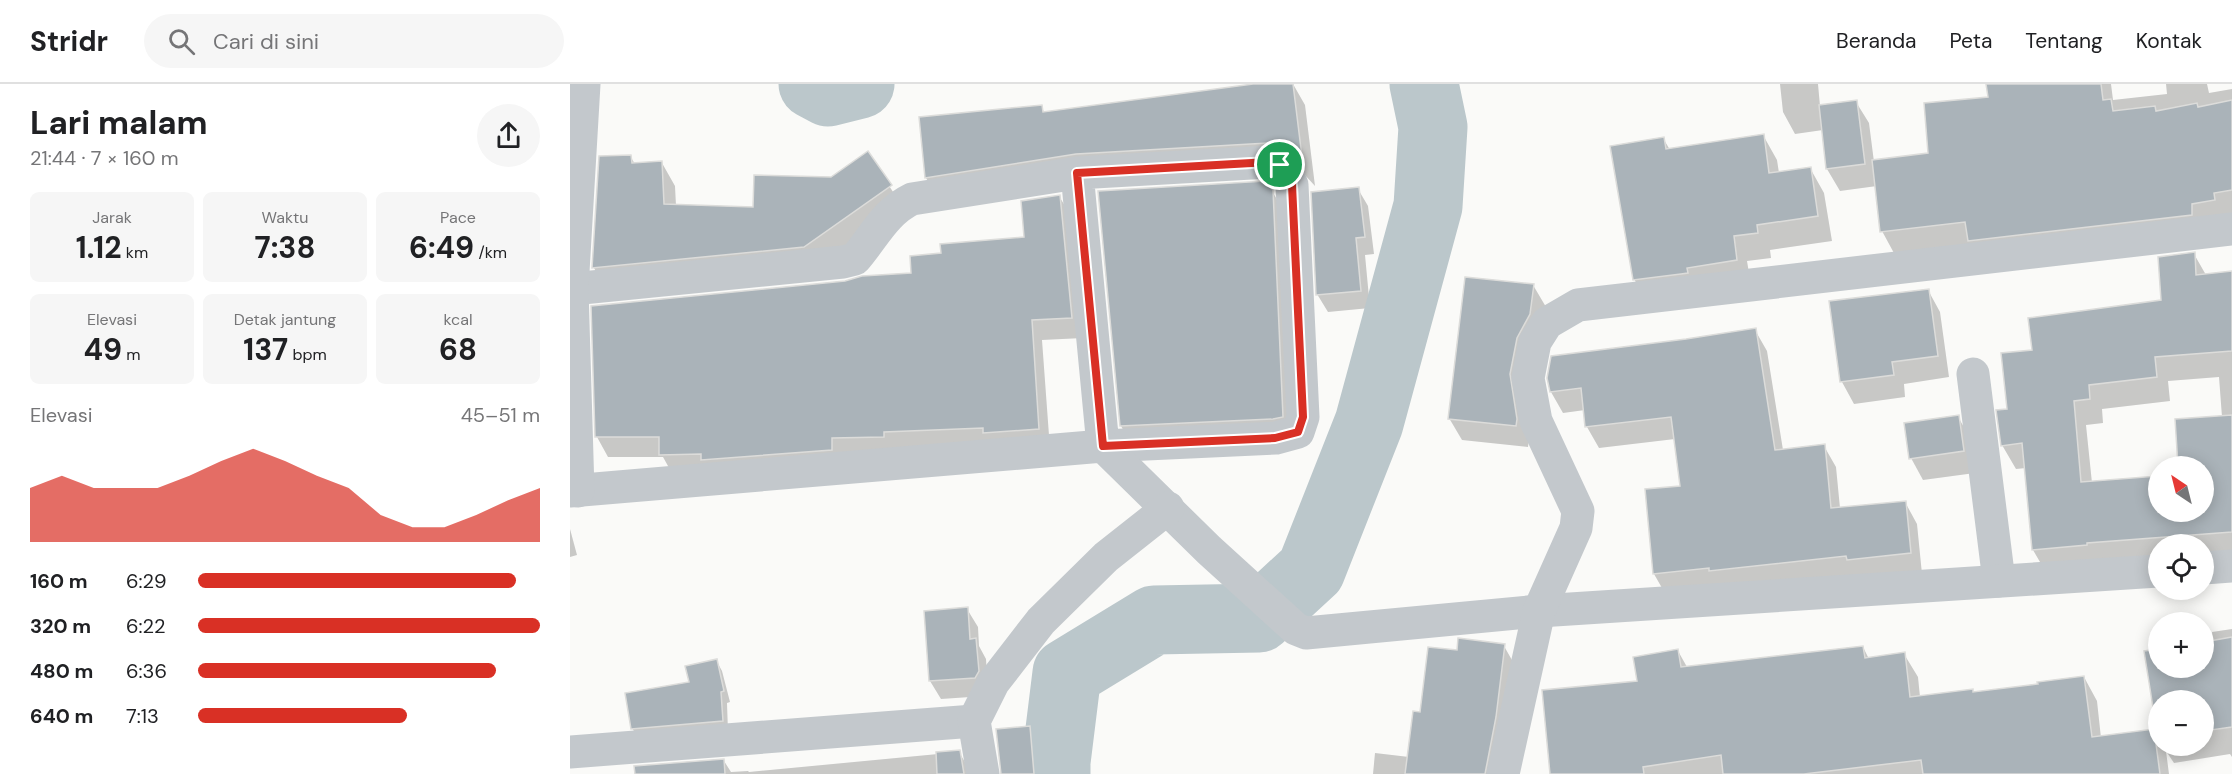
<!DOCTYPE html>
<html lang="id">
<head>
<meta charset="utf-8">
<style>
	body { margin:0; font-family:"DM Sans",sans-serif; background:#f6f6f6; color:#202124; height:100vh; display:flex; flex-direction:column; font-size:22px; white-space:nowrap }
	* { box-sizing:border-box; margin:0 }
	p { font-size:20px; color:#757577 }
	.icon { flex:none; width:33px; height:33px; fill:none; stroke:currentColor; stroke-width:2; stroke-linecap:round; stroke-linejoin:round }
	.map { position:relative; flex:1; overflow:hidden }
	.drawer { display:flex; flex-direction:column; background:#fff; width:570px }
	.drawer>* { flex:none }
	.needle { width:39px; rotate:325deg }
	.tools { position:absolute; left:1578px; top:372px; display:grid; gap:12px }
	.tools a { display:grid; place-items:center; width:66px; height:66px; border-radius:50%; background:#fff; box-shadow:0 3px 15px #0003; font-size:30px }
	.pin { position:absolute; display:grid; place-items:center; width:51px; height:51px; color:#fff; margin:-26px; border:3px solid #fff; border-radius:50%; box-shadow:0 2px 6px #0007 }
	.round { display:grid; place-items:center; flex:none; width:63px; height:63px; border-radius:32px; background:#f6f6f6 }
	.overview { display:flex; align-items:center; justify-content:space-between; height:102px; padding:0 30px }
	h1 { font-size:33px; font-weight:700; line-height:45px }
	.figures { display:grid; grid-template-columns:repeat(3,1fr); gap:9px; height:102px; padding:6px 30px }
	.figures div { display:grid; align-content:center; border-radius:9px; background:#f6f6f6; text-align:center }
	.figures b { font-size:30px; font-weight:700 }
	.figures small { font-size:16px; font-weight:400 }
	.figures p { font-size:16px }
	.chart { height:168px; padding:12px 30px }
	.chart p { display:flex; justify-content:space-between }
	.chart svg { width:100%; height:108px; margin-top:6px; fill:#d93025; opacity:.7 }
	ul { padding:0 30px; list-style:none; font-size:20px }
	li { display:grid; grid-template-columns:96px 72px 1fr; align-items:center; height:45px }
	li i { height:15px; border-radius:8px; background:#d93025 }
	header { display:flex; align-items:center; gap:36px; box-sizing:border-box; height:84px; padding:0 30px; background:#fff; border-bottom:2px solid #e0e0e0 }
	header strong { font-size:28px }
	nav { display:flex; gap:33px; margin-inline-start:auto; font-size:21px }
	.search { width:420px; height:54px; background:#f6f6f6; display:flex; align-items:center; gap:15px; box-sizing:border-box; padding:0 21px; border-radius:33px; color:#757577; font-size:22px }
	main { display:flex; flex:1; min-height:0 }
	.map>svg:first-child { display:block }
	.shadow { fill:#0003; fill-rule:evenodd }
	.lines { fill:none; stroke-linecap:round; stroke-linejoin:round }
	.river { stroke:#bbc7cb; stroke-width:69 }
	.building { fill:#aab3b9; stroke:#dcdcda; stroke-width:1.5 }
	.minor { stroke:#c3c8cc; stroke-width:33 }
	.route-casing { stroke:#fff; stroke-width:12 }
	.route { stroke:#d93025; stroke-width:8 }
</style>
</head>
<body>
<header>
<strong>Stridr</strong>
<div class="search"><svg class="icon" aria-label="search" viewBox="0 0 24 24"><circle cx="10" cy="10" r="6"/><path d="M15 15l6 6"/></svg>Cari di sini</div>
<nav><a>Beranda</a><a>Peta</a><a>Tentang</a><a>Kontak</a></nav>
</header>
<main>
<section class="drawer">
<div class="overview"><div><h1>Lari malam</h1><p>21:44 · 7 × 160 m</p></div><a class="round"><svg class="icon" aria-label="share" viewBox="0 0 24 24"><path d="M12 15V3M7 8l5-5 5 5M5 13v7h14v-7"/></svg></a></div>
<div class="figures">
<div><p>Jarak</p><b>1.12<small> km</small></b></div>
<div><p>Waktu</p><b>7:38</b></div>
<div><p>Pace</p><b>6:49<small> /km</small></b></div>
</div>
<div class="figures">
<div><p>Elevasi</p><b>49<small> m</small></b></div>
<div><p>Detak jantung</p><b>137<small> bpm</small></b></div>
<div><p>kcal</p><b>68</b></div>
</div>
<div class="chart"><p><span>Elevasi</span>45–51 m</p>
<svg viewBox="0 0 160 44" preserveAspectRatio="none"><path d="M0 44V22L10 17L20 22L30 22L40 22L50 17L60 11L70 6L80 11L90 17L100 22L110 33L120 38L130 38L140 33L150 27L160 22V44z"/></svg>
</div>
<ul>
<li><b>160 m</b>6:29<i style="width:93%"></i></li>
<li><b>320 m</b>6:22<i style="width:100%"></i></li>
<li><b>480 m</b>6:36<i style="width:87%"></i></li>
<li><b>640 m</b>7:13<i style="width:61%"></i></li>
</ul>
</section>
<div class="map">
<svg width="1662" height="690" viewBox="0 0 1662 690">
	<rect width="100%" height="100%" fill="#fafaf8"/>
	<!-- shadow -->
	<g class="shadow">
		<polygon points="694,0 723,0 735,21 745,102 734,90 713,83 370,118 356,94 471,22 475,30"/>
		<polygon points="1210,0 1248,0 1250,22 1286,18 1299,39 1304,78 1360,71 1419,15 1418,0 1541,0 1543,16 1597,10 1596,0 1637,0 1639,9 1662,5 1662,132 1325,171 1312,147 1307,102 1270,107 1257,85 1253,46 1225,50 1213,28"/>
		<polygon points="1193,51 1207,76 1209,89 1240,84 1254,109 1262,157 1200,166 1201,174 1177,177 1181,201 1079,220 1064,195 1093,54 1100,66"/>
		<polygon points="298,69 334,125 248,186 37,207 24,184 60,72 65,80 92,79 105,102 106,122 185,124 261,95"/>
		<polygon points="788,105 798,122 804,170 795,171 800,224 758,228 747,210"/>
		<polygon points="702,107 715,129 725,354 564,364 551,342 529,108"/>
		<polygon points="489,112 501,132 513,254 472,256 480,365 103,391 93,373 38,373 27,353 342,190 372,171 455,155"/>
		<path d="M1624 170 1636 191 1662 189V473L1634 475V460H1588V479L1477 490 1463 466 1456 384 1446 385 1432 361 1439 326 1464 267 1592 217ZM1649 293 1652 333 1607 336 1610 382H1634V428H1588V394L1522 399 1516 341 1533 339 1532 325 1600 317 1598 297Z"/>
		<polygon points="963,201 976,223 958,363 892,356 879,334"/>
		<polygon points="1358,206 1370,228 1379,293 1334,300 1335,313 1284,320 1272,298 1261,219"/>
		<polygon points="1185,246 1197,267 1213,366 1254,362 1266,383 1270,424 1335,418 1347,440 1352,490 1096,511 1084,490 1111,403 1105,355 1029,364 1017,343 1015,326 993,329 981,308 1116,257"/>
		<polygon points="1388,333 1401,355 1405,389 1353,396 1341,374"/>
		<polygon points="0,445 7,471 0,473"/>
		<polygon points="397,525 408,543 409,562 416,575 418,606 415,612 371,615 360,597"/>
		<polygon points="1662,545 1662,673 1660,670 1604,679 1596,667 1599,690 982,690 1069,598 1108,567 1117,583 1293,563 1299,575 1334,570 1348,593 1350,613 1404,609 1514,593 1527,617 1531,654 1584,647 1588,655 1588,662 1634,662 1634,616 1588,616 1588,649 1576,568 1588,566 1588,584 1634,584 1634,559 1643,558 1642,548"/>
		<polygon points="934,562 947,585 932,690 803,690 805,669 839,673 851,629 888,567"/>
		<polygon points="146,576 152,587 160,618 157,619 158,648 69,655 62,644 120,599"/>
		<polygon points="459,644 472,666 473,675 481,690 433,690"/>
		<polygon points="389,668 402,690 66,690 154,677 161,688 178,687 179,688"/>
	</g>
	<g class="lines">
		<!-- river -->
		<g class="river">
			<polyline points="243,0 258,8 290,0"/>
			<polyline points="486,690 486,678 497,589 584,536 689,534 741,486 799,339 858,122 863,43 854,0"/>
		</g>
	</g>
	<!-- building -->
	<g class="building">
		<polygon points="683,0 723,0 733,81 719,66 698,59 506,70 355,94 349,33 472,21 473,28"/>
		<polygon points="1416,0 1531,0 1533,16 1541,15 1543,27 1585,22 1586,27 1627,19 1628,23 1662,16 1662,106 1644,109 1645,116 1622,120 1622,131 1398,157 1395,138 1310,148 1302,76 1358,69 1354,19 1418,13"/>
		<polygon points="1287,16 1295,80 1256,85 1249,21"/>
		<polygon points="1194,50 1199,89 1241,83 1248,132 1187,141 1188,149 1164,152 1167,176 1117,184 1118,189 1111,190 1063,196 1040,62 1094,53 1096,65"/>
		<polygon points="298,67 322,101 234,163 22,184 29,72 61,71 62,79 92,77 94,120 183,123 184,91 261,93"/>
		<polygon points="696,97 703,106 713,333 703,335 550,342 528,107"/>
		<polygon points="789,103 795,153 786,154 791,207 746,211 741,108"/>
		<polygon points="490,111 502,234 462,236 469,345 413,349 413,344 314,348 314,353 262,354 262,366 131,376 131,370 89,371 89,353 25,353 21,222 275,197 292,192 341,189 340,172 371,169 370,160 454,153 451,117"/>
		<polygon points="1625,168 1626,191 1662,187 1662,267 1585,273 1587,293 1519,301 1520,315 1504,317 1511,398 1588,392 1588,428 1634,428 1634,382 1608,382 1605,335 1662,331 1662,448 1517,459 1517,461 1462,466 1452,359 1431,362 1426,326 1437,325 1431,269 1462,266 1458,234 1591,216 1588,173"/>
		<polygon points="895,193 964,200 960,230 947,254 940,290 947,335 946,342 878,335"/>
		<polygon points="1359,205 1368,272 1322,278 1324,291 1270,298 1259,217"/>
		<polygon points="1186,244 1205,366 1255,360 1261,424 1336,417 1341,469 1277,476 1276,472 1139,487 1139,484 1083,490 1075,405 1110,402 1101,333 1015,343 1011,304 980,308 977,294 981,272 1116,255"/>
		<polygon points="1389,331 1394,367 1339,375 1334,339"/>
		<polygon points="398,523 400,555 406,554 409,587 405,594 359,597 354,527"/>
		<polygon points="1662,553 1662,643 1634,647 1634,616 1588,616 1588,655 1574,567 1588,565 1588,584 1634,584 1634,558"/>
		<polygon points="888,554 935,560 926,633 915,690 835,690 843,627 850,628 858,563 887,566"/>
		<polygon points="1293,562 1295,574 1335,568 1340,613 1403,605 1403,608 1468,600 1467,598 1514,592 1522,653 1584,645 1590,690 1353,690 1351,676 1234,690 1153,690 1151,671 1073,683 1074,690 980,690 972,606 1067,597 1063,573 1108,565 1111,583"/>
		<polygon points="147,575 154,607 151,608 153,637 61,645 55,609 119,598 115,582"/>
		<polygon points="460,642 464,690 431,690 426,645"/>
		<polygon points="390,666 394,690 367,690 366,668"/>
		<polygon points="154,675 155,690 65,690 64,682"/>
	</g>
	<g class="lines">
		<!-- minor -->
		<g class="minor">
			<path d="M2 205 273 178 285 175C304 153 315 128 342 115L507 89 699 78C713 82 716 89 722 101L733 333 728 348 706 354 533 362 507 89"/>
			<polyline points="1403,290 1429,497"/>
			<polyline points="0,407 533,362 639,466 726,545 736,549 969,527 1588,487"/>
			<polyline points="8,407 2,205 14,0"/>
			<polyline points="1634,484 1662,482"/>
			<polyline points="0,668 404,637"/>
			<polyline points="413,690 404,637 423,599 471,537 536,473 598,424"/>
			<polyline points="933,690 969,527 1006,444 1008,427 966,337 958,294 965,258 977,239 1008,221 1662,145"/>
		</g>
	</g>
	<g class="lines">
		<!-- route casing -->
		<g class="route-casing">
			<path id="route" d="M699 78C713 82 716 89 722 101L733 333 728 348 705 354 533 362 507 89Z"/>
		</g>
		<!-- route -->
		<use href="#route" class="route"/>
	</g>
</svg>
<div class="tools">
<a><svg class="needle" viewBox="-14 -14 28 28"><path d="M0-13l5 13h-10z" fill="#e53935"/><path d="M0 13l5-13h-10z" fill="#757577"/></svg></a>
<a><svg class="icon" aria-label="locate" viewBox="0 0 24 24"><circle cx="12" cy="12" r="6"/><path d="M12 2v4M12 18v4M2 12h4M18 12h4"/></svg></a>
<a>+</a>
<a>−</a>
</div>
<div class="pin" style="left:710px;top:81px;background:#1e9e55"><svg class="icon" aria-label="arrive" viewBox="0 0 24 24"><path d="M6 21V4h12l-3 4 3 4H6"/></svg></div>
</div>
</main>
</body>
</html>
